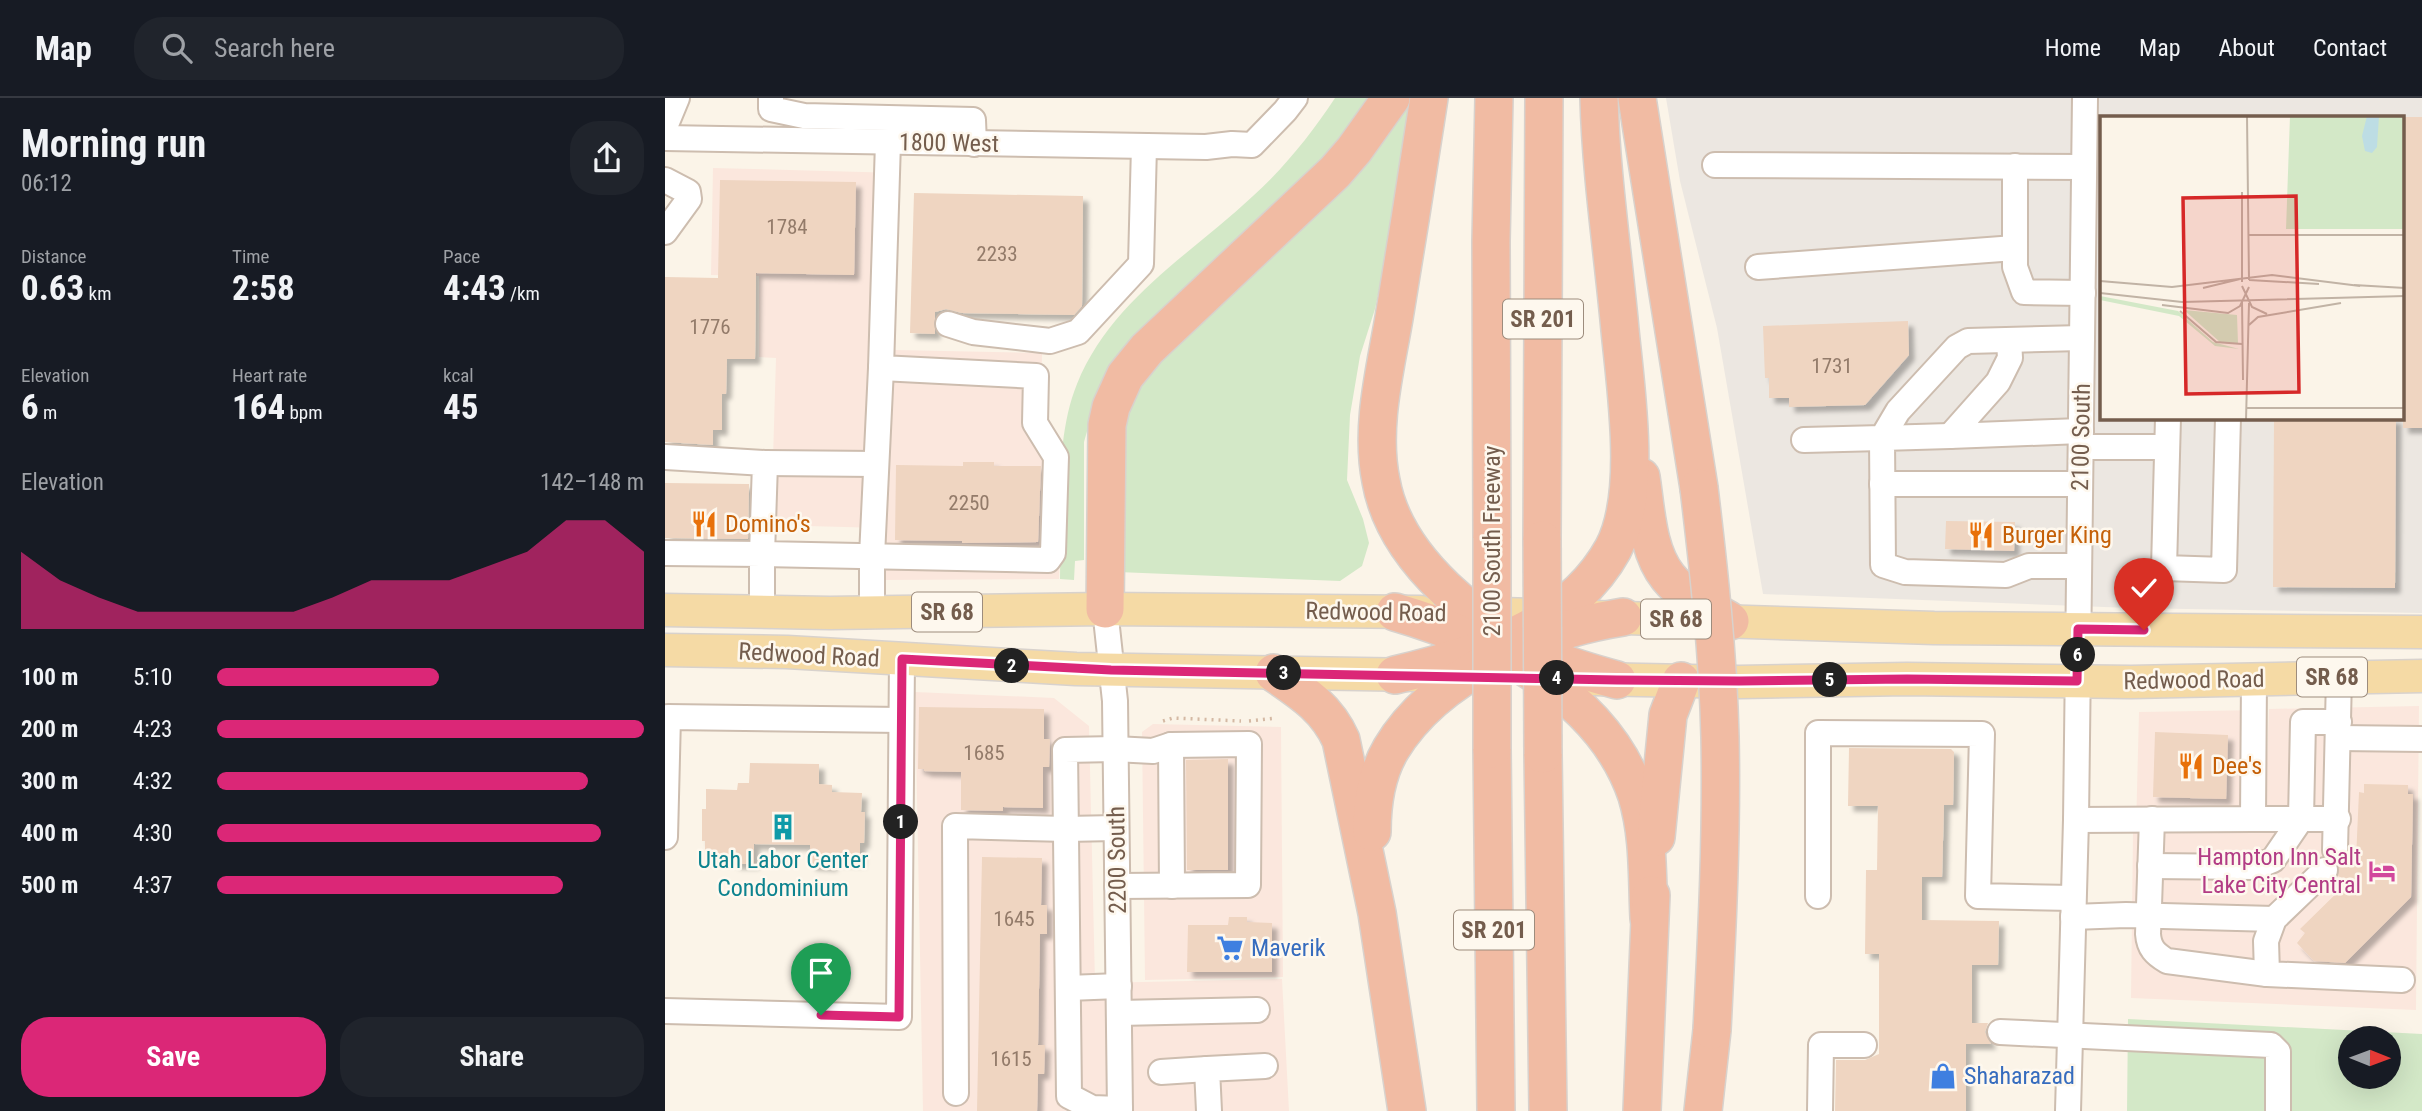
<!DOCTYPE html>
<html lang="en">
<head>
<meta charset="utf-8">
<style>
	body { margin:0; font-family:"Roboto Condensed",sans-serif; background:#20242c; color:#f1f3f6; height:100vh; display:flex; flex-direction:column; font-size:26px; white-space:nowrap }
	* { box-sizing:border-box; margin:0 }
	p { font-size:23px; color:#9ea1a6 }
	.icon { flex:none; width:38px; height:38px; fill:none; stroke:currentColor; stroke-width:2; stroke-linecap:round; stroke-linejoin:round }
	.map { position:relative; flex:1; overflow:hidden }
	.side { display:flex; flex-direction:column; background:#171b24; width:665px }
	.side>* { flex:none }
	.needle { width:46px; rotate:91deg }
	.fabs { position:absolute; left:1673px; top:928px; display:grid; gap:14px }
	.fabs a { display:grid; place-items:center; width:63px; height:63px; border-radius:50%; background:#171b24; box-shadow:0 7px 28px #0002; font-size:35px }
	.pin { position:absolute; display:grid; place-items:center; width:60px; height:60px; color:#fff; margin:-72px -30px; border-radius:50% 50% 50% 0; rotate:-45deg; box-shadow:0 0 7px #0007 }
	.pin .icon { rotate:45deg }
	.km { position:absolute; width:35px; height:35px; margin:-18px; border-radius:50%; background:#222; color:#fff; font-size:19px; line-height:35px; text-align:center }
	.round { display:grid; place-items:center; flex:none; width:74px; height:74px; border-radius:28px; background:#20242c }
	.head { display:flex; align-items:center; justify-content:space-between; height:119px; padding:0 21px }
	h1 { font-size:38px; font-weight:700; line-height:52px }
	.metrics { display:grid; grid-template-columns:repeat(3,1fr); gap:10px; height:119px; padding:7px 21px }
	.metrics div { display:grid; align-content:center }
	.metrics b { font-size:35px; font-weight:700 }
	.metrics small { font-size:19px; font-weight:400 }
	.metrics p { font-size:19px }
	.chart { height:196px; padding:14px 21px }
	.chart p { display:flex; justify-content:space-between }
	.chart svg { width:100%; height:126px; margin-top:7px; fill:#db2777; opacity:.7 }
	.primary-button { display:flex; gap:14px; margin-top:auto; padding:14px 21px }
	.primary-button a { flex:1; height:80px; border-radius:28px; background:#db2777; color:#fff; font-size:28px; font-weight:700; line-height:80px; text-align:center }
	.primary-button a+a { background:#20242c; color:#f1f3f6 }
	ul { padding:0 21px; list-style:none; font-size:23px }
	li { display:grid; grid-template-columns:112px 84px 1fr; align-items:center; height:52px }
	li i { height:18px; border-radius:9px; background:#db2777 }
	header { display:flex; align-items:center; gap:42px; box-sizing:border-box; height:98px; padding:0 35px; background:#171b24; border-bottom:2px solid #363941 }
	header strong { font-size:33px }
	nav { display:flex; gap:38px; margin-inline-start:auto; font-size:24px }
	.search { width:490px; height:63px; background:#20242c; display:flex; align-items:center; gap:18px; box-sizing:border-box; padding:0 24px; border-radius:28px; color:#9ea1a6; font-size:26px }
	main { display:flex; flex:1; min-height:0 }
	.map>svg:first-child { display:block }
	.commercial { fill:#fbe7dd }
	.industrial { fill:#ece7e1; fill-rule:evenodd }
	.green { fill:#d3e8c7; fill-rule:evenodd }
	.building { fill:#efd5c1; filter:url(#shadow) }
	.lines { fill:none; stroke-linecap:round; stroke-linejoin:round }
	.minor-casing { stroke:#cdbdaf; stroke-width:28 }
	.major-casing { stroke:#d8d2cd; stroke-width:35 }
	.highway-casing { stroke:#d8d2cd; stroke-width:40 }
	.path { stroke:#d4b9a4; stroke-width:3.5; stroke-dasharray:2 5; stroke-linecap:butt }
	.minor { stroke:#fff; stroke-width:24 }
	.major { stroke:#f5daa5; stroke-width:32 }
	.highway { stroke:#f1bba3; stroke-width:37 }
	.highway-bridge-casing { stroke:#d8d2cd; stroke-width:40; stroke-linecap:butt }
	.highway-bridge { stroke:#f1bba3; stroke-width:37 }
	.route-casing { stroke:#fff; stroke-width:14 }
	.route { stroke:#db2777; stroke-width:9 }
	.labels { text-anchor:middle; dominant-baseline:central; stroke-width:5; stroke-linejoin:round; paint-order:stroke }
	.number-label { font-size:21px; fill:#937b6a }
	.shield { fill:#fef8ee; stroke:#9d8c7d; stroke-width:2 }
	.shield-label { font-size:23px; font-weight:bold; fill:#745d4d }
	.street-label { font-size:24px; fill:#745d4d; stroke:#fef8ee }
	.food-label { font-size:24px; fill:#c56008; stroke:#fef8ee; text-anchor:start }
	.hotel-label { font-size:24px; fill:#b23c85; stroke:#fef8ee; text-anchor:end }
	.culture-label { font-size:24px; fill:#0d838f; stroke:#fef8ee }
	.shop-label { font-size:24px; fill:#366cbe; stroke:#fef8ee; text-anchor:start }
	.inset-road { fill:none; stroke:#c1b3a5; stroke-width:2 }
	.view { fill:#d62828; fill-opacity:0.15; stroke:#d62828; stroke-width:3.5 }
	.inset-edge { fill:none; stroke:#745d4d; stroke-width:3.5 }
</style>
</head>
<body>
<header>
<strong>Map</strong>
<div class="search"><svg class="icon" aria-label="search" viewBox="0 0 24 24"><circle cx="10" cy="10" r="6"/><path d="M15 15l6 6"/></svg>Search here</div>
<nav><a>Home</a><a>Map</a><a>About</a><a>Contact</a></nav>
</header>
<main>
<section class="side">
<div class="head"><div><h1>Morning run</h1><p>06:12</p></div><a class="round"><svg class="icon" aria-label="share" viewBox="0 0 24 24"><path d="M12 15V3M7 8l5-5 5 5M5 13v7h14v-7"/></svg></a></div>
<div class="metrics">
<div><p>Distance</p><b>0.63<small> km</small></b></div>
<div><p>Time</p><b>2:58</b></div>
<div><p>Pace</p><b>4:43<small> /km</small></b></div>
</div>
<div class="metrics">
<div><p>Elevation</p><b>6<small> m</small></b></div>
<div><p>Heart rate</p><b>164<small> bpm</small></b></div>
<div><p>kcal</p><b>45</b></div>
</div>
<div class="chart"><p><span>Elevation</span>142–148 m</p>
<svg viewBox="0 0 160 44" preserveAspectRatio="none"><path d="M0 44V17L10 27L20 33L30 38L40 38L50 38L60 38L70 38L80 33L90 27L100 27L110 27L120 22L130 17L140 6L150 6L160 17V44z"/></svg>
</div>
<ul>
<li><b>100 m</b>5:10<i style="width:52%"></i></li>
<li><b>200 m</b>4:23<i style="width:100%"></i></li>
<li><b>300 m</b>4:32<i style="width:87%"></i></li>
<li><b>400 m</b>4:30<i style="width:90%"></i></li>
<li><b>500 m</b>4:37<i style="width:81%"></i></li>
</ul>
<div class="primary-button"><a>Save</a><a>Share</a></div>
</section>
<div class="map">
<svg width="1757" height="1013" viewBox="0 0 1757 1013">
	<defs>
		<filter id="shadow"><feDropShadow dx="5.5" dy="5.5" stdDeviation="2" flood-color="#0004"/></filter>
	</defs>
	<rect width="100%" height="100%" fill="#fbf4e8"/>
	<!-- commercial -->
	<g class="commercial">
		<polygon points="48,70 234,75 230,252 377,255 376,317 398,357 394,481 216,482 216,430 106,427 111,260 94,259 94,178 46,177"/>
		<polygon points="250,594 389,600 424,628 430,885 617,881 624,1013 258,1013"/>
		<polygon points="1754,608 1751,912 1466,900 1468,734 1599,735 1604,611"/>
		<polygon points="1598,612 1596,732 1471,731 1474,614"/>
		<polygon points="488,626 616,629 618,879 480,882 477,634"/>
	</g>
	<!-- industrial -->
	<path class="industrial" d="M1001 0H1757V515L1465 510 1098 496 1052 230 1015 83ZM1437 19H1738V320H1437Z"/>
	<!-- green -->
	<g class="green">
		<path d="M670 0H706L660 59 461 248 435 287 419 344V462L410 463 409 482 395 481C396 421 389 342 412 286 446 202 525 157 588 98 620 69 647 35 670 0Z"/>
		<polygon points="734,0 752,0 744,51 733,77 722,154 710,211 695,258 685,317 682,382 698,421 704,445 697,468 675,483 453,474 462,299"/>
		<path d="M1463 921 1757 936V1013H1462ZM1685 940H1724V978H1685Z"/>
	</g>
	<!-- building -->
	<g class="building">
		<rect x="1738" y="19" width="19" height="311"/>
		<polygon points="55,82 191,84 189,177 91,175 90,261 62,261 61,296 57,296 57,332 48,332 48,347 0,344 0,179 53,180"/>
		<polygon points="249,95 418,98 417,208 409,217 297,215 281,211 270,214 270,236 245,235"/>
		<polygon points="1243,223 1244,257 1200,307 1124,309 1124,300 1104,300 1104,280 1100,280 1098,228"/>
		<polygon points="1609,320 1731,320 1730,490 1608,489"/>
		<polygon points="298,364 329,364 329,368 376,368 373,444 297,445 297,443 230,442 231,367 298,368"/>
		<polygon points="0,385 84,386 83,441 0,440"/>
		<polygon points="1281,423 1350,424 1349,453 1280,451"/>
		<polygon points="254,609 379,611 379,641 385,641 384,669 378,669 378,710 338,709 338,713 296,712 296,674 259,673 259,671 253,671"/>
		<polygon points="1490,634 1563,637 1561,701 1488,699"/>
		<polygon points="1184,650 1286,651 1289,654 1288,707 1279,707 1277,779 1257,779 1257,822 1334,823 1333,867 1307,867 1307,925 1323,925 1320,934 1326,946 1301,946 1301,1013 1170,1013 1171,962 1200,962 1214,956 1214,856 1200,856 1201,772 1212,772 1213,708 1183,708"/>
		<polygon points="563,661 563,772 522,772 521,662"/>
		<polygon points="85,665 154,666 154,686 167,687 167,694 197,695 196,714 200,714 199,745 195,745 195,764 167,763 167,768 145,767 145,747 89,746 89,766 69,766 69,763 40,762 40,743 37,743 37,711 41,711 41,691 72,692 73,685 84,685"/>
		<polygon points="1699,686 1743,687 1743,696 1748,696 1746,799 1680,865 1649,863 1632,845 1640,835 1635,831 1684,783 1673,778 1673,766 1683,758 1691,761 1694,694 1699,695"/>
		<polygon points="317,759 377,760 376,807 382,807 382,836 375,836 373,947 380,947 379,976 373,976 372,1013 312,1013"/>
		<polygon points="564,819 582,819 582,824 607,825 607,874 522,874 523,827 563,827"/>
	</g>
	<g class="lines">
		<!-- minor casing -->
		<g class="minor-casing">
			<g id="minor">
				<polyline points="106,0 106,11 139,18 308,22 309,46"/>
				<polyline points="0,29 12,0"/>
				<polyline points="0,40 541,49 567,46 587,47 620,13 630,0"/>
				<polyline points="1050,67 1419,69"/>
				<polyline points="1350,68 1350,169 1359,194 1418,195"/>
				<polyline points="0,82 23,94 24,101 0,134"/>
				<polyline points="1093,169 1350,150"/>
				<polyline points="283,226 308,234 385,243 413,234 476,166 479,48"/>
				<polyline points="1344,242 1345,260 1333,284 1285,338 1416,333"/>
				<polyline points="1503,320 1499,470 1559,472 1563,320"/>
				<polyline points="1285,338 1217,340 1218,467 1240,474 1341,477 1364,468 1414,468"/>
				<polyline points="1139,342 1217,340 1233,313 1292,249 1303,243 1417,240"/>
				<polyline points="1416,349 1502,349"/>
				<polyline points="0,359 100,365 97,456 383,462 388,455 391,359 370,325 371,278 216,270 223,44"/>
				<polyline points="100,365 211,366"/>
				<polyline points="1217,386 1415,386"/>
				<polyline points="0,455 97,456 97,514"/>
				<polyline points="440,511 450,603 455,1013"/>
				<polyline points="207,515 207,458 216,270"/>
				<polyline points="1674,640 1757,641"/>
				<polyline points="506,647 507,788"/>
				<path d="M1487 721 1483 836C1484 850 1490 856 1502 863L1602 876"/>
				<polyline points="1588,721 1673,721"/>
				<polyline points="1411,722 1588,721 1589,581"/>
				<polyline points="0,739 3,619 236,622"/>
				<polyline points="1670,752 1674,579"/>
				<polyline points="1485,768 1591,769 1608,762 1636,721 1638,624 1674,624"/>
				<polyline points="1660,772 1609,821 1601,843 1602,876 1737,882"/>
				<polyline points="452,788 583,787 584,646 506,647 488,653 450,651 400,652 404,998 427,1010 455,1011"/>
				<polyline points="1153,798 1153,635 1317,636 1313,798 1408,800"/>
				<polyline points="1408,819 1461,817 1609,821"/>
				<polyline points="403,890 454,888"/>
				<polyline points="0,913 234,919 237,561"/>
				<polyline points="454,915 592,912"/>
				<polyline points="1335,934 1606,947 1613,954 1613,1013"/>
				<polyline points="496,974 542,971"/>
				<polyline points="291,995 290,728 401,731 451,730"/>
				<polyline points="544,1013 542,971 600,968"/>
				<polyline points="1155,1013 1156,947 1199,947"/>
				<polyline points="1403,1013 1411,722 1420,0"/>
			</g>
		</g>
		<!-- major casing -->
		<g class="major-casing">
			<g id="major">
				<polyline points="0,512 165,515 440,511 755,514"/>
				<polyline points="803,515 1269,530 1757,534"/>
				<polyline points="0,552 122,554 411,571 754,577"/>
				<polyline points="928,581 1074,584 1242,581 1466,584 1757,578"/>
			</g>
		</g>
		<!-- highway casing -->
		<g class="highway-casing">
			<g id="highway">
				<path d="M764 0C753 73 741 147 729 220 720 273 705 330 716 383 730 463 816 530 887 561 908 570 930 576 952 582"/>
				<polyline points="972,0 1034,390"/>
				<path d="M976 379C981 411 982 453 1003 479 1018 498 1044 511 1065 523"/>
				<polyline points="827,440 826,143 829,0"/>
				<polyline points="877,442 879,0"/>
				<polyline points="440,511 442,327 446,309 460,278 482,251 670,74 689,52 726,0"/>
				<path d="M730 514C826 542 938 596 972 698 984 737 982 780 984 820"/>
				<path d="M609 575C637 594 662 610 676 642L712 815 742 1013"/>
				<path d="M730 577C811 558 905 529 948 451 977 397 961 293 955 232 948 155 936 77 934 0"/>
				<polyline points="827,651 831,1013"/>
				<polyline points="878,656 883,1013"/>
				<path d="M707 734C707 705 711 676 726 651 771 576 875 532 958 519"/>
				<polyline points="991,739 1003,617 1016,583"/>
				<polyline points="977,1013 986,797"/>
				<polyline points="1038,1013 1047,932"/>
			</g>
		</g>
		<!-- path -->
		<g class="path">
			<polyline points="498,623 508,620 576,623"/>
			<polyline points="584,623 611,620"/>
		</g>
		<!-- minor -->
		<use href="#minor" class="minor"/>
		<!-- major -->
		<use href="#major" class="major"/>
		<!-- highway -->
		<use href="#highway" class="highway"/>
		<!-- highway-bridge casing -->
		<g class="highway-bridge-casing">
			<g id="highway-bridge">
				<path d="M1034 390C1044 473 1053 556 1055 639 1057 737 1052 834 1047 932"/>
				<polyline points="877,442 878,656"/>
				<polyline points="827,651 827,440"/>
			</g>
		</g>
		<!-- highway-bridge -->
		<use href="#highway-bridge" class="highway-bridge"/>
	</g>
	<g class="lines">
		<!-- route casing -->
		<g class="route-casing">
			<polyline id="route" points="156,917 234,919 237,561 446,572 952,582 1074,583 1242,581 1412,583 1413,531 1479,532"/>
		</g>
		<!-- route -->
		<use href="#route" class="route"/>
	</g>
	<!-- icons -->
	<defs>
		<g id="restaurant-bare" transform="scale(2.1)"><path d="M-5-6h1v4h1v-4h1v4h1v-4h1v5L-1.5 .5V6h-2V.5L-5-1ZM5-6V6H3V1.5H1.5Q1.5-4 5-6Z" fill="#e8710a" stroke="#fef8ee" stroke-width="2.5" paint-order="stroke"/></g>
		<g id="building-bare" transform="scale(2.1)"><path d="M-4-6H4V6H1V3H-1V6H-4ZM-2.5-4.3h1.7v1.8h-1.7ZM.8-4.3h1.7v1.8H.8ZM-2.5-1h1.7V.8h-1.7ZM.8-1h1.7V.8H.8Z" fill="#0f9aa8" stroke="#fef8ee" stroke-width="2.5" paint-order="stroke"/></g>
		<g id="hotel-bare" transform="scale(2.1)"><path d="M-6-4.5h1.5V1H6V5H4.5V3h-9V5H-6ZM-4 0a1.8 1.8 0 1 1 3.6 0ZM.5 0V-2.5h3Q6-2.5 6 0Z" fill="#d1479c" stroke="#fef8ee" stroke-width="2.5" paint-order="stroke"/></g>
		<g id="supermarket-bare" transform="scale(2.1)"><path d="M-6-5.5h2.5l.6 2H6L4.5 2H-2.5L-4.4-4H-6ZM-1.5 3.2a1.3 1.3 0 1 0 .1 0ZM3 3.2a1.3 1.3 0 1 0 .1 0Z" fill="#3f7fe0" stroke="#fef8ee" stroke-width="2.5" paint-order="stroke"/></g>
		<g id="shop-bare" transform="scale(2.1)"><path d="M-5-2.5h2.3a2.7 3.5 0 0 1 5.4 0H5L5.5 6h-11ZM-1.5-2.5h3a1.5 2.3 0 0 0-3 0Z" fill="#3f7fe0" stroke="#fef8ee" stroke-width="2.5" paint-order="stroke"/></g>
	</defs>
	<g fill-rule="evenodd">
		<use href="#restaurant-bare" x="39" y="426"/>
		<use href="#restaurant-bare" x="1316" y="437"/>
		<use href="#restaurant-bare" x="1526" y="668"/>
		<use href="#building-bare" x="118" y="729"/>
		<use href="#hotel-bare" x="1717" y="773"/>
		<use href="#supermarket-bare" x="565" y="850"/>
		<use href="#shop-bare" x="1278" y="978"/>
	</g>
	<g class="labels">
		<!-- number labels -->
		<g class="number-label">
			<text x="122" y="129">1784</text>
			<text x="332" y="156">2233</text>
			<text x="45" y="229">1776</text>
			<text x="1167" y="268">1731</text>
			<text x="304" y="405">2250</text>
			<text x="319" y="655">1685</text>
			<text x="349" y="821">1645</text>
			<text x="346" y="961">1615</text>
		</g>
		<!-- shield labels -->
		<g class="shield">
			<rect x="838" y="201.5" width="80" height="39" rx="5"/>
			<rect x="247" y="494.5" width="70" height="39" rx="5"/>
			<rect x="976" y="501.5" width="70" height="39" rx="5"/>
			<rect x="1632" y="559.5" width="70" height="39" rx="5"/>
			<rect x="789" y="812.5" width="80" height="39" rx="5"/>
		</g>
		<g class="shield-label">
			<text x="878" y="221">SR 201</text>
			<text x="282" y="514">SR 68</text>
			<text x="1011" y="521">SR 68</text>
			<text x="1667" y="579">SR 68</text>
			<text x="829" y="832">SR 201</text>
		</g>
		<!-- street labels -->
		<g class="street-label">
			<text transform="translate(284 45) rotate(1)">1800 West</text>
			<text transform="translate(1416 339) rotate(-89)">2100 South</text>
			<text transform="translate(827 443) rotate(-90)">2100 South Freeway</text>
			<text transform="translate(711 514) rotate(1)">Redwood Road</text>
			<text transform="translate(144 557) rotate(3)">Redwood Road</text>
			<text transform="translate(1529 582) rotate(-1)">Redwood Road</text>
			<text transform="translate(452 762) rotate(-91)">2200 South</text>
		</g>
		<!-- food labels -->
		<g class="food-label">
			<text x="60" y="426">Domino's</text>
			<text x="1337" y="437">Burger King</text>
			<text x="1547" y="668">Dee's</text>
		</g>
		<!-- hotel labels -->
		<g class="hotel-label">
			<text x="1696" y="759">Hampton Inn Salt<tspan x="1696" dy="28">Lake City Central</tspan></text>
		</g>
		<!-- culture labels -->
		<g class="culture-label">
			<text x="118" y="762">Utah Labor Center<tspan x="118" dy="28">Condominium</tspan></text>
		</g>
		<!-- shop labels -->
		<g class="shop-label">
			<text x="586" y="850">Maverik</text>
			<text x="1299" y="978">Shaharazad</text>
		</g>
	</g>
	<!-- overview -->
	<g transform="translate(1435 18)">
		<rect width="304" height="304" fill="#fbf4e8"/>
		<path d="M190 0H304V113H186ZM0 180 78 195 113 226 139 233 115 230 79 200 0 184ZM84 194 137 199 138 227H121Z" fill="#d3e8c7"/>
		<path d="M267 0H279L277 31 272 37 265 35 262 20Z" fill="#bddde4"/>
		<path class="inset-road" d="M147 0 149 164M148 119H305M149 164 219 168M0 165 72 171 172 159 260 170M142 166V76M254 169 305 172M142 170 152 191 167 198M103 172 140 163M0 177 82 186 305 180M142 185 143 264M62 189 128 197 140 190 149 171M80 195 116 226 142 228M149 209 158 201 241 187M146 292H305M146 304 149 187"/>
		<path class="view" d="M196 80 199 276 86 278 83 82Z"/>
		<rect width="304" height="304" class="inset-edge"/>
	</g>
</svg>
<div class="fabs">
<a><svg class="needle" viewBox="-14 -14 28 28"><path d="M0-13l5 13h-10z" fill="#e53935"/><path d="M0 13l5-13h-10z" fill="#9ea1a6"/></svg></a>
</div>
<div class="pin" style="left:156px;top:917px;background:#1e9e55"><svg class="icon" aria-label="arrive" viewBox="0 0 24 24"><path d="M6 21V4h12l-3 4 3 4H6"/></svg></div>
<div class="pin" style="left:1479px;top:532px;background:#d93025"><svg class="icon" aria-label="check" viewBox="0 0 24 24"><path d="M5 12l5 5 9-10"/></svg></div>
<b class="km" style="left:236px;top:724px">1</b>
<b class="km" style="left:347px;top:568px">2</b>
<b class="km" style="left:619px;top:575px">3</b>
<b class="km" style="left:892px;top:580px">4</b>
<b class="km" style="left:1165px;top:582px">5</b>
<b class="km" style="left:1413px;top:557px">6</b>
</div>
</main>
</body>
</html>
